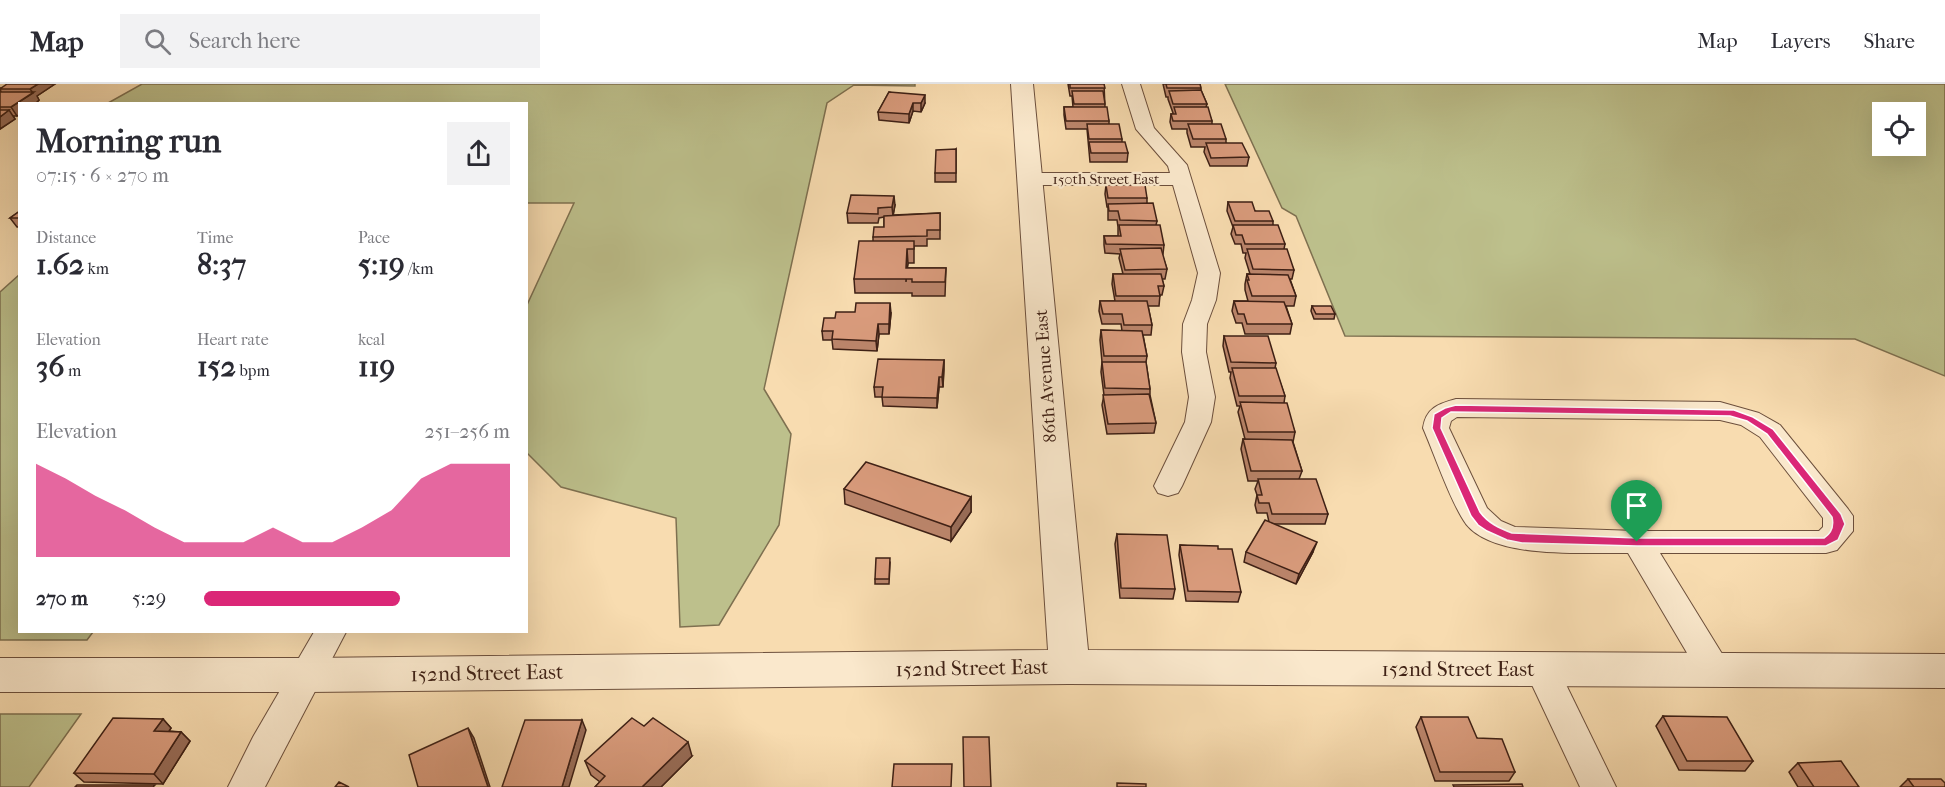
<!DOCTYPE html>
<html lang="en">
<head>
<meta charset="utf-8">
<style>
	body { margin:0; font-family:"IM FELL French Canon",serif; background:#f2f2f3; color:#2b2b33; height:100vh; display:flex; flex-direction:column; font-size:22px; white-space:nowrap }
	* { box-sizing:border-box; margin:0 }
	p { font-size:20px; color:#7c7c81 }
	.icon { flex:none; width:33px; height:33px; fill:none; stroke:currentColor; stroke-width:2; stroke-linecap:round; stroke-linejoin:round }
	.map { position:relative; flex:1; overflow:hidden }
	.sheet { position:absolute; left:18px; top:18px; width:510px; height:531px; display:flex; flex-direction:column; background:#fff; border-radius:0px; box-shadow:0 6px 24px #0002 }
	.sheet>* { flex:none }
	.tools { position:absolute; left:1872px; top:18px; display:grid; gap:12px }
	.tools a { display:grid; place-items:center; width:54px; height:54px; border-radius:0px; background:#fff; box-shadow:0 6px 24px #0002; font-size:30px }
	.pin { position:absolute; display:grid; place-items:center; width:51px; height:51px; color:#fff; margin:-62px -26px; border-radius:50% 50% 50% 0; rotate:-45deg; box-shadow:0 0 6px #0007 }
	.pin .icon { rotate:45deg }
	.round { display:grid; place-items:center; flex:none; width:63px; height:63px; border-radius:0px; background:#f2f2f3 }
	.summary { display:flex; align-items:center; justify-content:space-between; height:102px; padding:0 18px }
	h1 { font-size:33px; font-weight:700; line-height:45px }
	.figures { display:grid; grid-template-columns:repeat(3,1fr); gap:9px; height:102px; padding:6px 18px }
	.figures div { display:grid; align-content:center }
	.figures b { font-size:30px; font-weight:700 }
	.figures small { font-size:16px; font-weight:400 }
	.figures p { font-size:16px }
	.chart { height:168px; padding:12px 18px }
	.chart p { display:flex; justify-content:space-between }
	.chart svg { width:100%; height:108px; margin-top:6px; fill:#db2777; opacity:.7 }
	ul { padding:0 18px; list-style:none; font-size:20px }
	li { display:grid; grid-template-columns:96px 72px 1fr; align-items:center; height:45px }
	li i { height:15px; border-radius:8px; background:#db2777 }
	header { display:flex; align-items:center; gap:36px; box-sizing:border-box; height:84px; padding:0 30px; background:#fff; border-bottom:2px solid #e1e1e2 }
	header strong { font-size:28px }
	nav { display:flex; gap:33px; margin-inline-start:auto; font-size:21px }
	.search { width:420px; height:54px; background:#f2f2f3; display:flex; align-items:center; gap:15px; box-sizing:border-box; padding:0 21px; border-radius:0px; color:#7c7c81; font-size:22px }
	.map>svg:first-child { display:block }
	.green { fill:#bdc08c; stroke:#7e7050; stroke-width:1.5; fill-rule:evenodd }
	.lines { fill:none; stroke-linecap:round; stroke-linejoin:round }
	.minor-casing { stroke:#6c4f3c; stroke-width:2 }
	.tertiary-casing { stroke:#6c4f3c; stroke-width:2 }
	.minor { fill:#fae8cc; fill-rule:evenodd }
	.tertiary { fill:#fae8cc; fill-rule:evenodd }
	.wall { fill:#bb856b; stroke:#3e2015; stroke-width:1.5 }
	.shaded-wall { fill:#986c57; stroke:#3e2015; stroke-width:1.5 }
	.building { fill:#d99b7c; stroke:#3e2015; stroke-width:1.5 }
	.route { fill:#db2777; stroke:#fff; stroke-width:1.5; fill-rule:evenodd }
	.labels { text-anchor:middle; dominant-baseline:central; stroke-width:4.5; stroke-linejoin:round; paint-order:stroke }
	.far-street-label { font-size:15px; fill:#3e2015; stroke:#fae8cc }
	.street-label { font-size:18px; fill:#3e2015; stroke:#fae8cc }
	.near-street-label { font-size:21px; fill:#3e2015; stroke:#fae8cc }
</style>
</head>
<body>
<header>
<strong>Map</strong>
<div class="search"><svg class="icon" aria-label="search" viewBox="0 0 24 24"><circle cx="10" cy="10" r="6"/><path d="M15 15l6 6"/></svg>Search here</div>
<nav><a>Map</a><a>Layers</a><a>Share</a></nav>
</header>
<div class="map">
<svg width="1945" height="703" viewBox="0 0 1945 703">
	<rect width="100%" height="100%" fill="#f8dcb0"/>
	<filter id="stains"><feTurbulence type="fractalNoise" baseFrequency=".00333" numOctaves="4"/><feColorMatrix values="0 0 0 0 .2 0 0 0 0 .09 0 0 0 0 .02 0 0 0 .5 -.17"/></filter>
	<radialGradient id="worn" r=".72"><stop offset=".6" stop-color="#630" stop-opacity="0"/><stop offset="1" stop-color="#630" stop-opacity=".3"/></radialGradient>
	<!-- green -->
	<g class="green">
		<polygon points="142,0 915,0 915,2 854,1 827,19 764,305 791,350 779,441 719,541 680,543 676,434 561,403 527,369 527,221 574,119 527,119 526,20 108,19"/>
		<path d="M1225 0H1945V292L1855 255 1345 252 1296 132 1282 124ZM1882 28H1916V62H1882Z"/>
		<polygon points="19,191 20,548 93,548 87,556 0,556 0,208"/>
		<polygon points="0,630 81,630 29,703 0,703"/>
	</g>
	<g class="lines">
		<!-- minor casing -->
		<g class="minor-casing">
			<g id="minor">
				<polygon points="1122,0 1140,0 1154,44 1187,81 1220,189 1216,216 1207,240 1206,268 1215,313 1211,338 1182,402 1178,409 1168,412 1158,409 1154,402 1185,338 1189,313 1182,268 1183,240 1192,216 1198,189 1173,101 1030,101 1023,99 1020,95 1023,91 1030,89 1170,89 1168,82 1136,45"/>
				<path d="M1456 315 1720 318 1759 329 1780 341 1848 425 1853 432V447L1837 466 1826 469H1660L1732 586 1727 596 1715 600 1703 596 1628 469C1585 468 1495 476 1466 440 1451 419 1434 369 1423 344 1426 324 1438 320 1456 315ZM1457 333 1720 336 1741 341 1760 353 1823 434V443L1819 447H1637L1515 443 1501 437 1487 424 1449 344 1451 337Z"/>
				<polygon points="314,548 346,548 265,703 228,703 253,653"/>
				<polygon points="1542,572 1554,576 1616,703 1580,703 1525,586 1530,576"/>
			</g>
		</g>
		<!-- tertiary casing -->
		<g class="tertiary-casing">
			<polygon id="tertiary" points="1011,0 1033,0 1088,566 1945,570 1945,604 1069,600 309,608 0,608 0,574 309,574 1048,566"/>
		</g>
		<!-- minor -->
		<use href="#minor" class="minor"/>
		<!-- tertiary -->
		<use href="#tertiary" class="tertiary"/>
	</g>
	<!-- wall -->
	<g class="wall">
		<polygon points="55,0 37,12 39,16 35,20 20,20 20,30 17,32 13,32 15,35 0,45 0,8 1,8 0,4"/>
		<polygon points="1068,0 1104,0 1105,23 1109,37 1109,40 1122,55 1122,58 1128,69 1127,78 1090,78 1087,45 1066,45 1064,31 1064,23 1073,23 1072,12 1070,12"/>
		<polygon points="1163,0 1200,0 1201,6 1207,20 1206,23 1212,37 1212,40 1226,55 1226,59 1249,73 1247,82 1210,82 1204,68 1205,63 1191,63 1187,49 1187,45 1172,45 1170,38 1171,30 1173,30 1173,29 1168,15 1168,13 1166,13"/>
		<polygon points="889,8 925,19 921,28 913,27 909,39 879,36 878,28"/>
		<polygon points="956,65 956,98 935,98 935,89"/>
		<polygon points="1106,101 1147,114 1147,119 1157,137 1156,141 1164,161 1163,170 1162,170 1167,185 1165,195 1162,195 1164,202 1162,211 1160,211 1159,222 1148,222 1152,241 1151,251 1143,251 1147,272 1146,278 1150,305 1150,311 1156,339 1154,349 1107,350 1102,321 1104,311 1101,288 1102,278 1100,256 1101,246 1122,247 1121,240 1102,240 1099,227 1100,217 1115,217 1112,200 1113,190 1123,190 1119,174 1120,170 1105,169 1104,161 1104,152 1118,152 1118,143 1117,136 1108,136 1108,123 1107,123 1105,110"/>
		<polygon points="1228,118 1255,127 1273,137 1273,141 1285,160 1284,165 1294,186 1292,195 1290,195 1296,212 1294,222 1286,222 1292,240 1290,250 1245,250 1242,239 1236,239 1232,227 1234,217 1248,217 1245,206 1245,200 1247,190 1250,190 1245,174 1246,169 1243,169 1241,160 1235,160 1231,150 1233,143 1227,127"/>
		<polygon points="895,121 893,131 940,129 940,155 927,155 927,162 914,162 914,179 908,179 907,184 946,184 945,212 912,212 912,209 855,209 854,195 873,157 873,153 884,143 884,133 879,134 878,139 848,139 847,129"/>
		<polygon points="20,127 20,143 17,143 10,134"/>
		<polygon points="1312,222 1335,230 1334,235 1314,235 1311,227"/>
		<polygon points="891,229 889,250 879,250 877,267 833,265 832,256 823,256 822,247"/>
		<polygon points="1224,252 1276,279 1275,284 1285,312 1284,319 1295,348 1293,358 1302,387 1299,395 1328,430 1325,440 1273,440 1313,468 1296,500 1244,478 1246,468 1269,438 1267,429 1257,429 1255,421 1257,411 1255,405 1258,397 1248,397 1241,365 1243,355 1245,355 1238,328 1240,322 1237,322 1230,294 1231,288 1229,288 1223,262"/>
		<polygon points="944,276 943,303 939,303 937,324 883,322 882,313 875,313 874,303"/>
		<polygon points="844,405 971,413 971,428 951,457 845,420"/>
		<polygon points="1117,450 1175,505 1173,515 1120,514 1115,460"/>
		<polygon points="1180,461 1218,465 1241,508 1238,518 1186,517 1179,471"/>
		<polygon points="890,479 889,500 875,500 875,495"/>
		<polygon points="1663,632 1753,677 1745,687 1679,686 1656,642"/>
		<polygon points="1421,633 1477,654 1515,688 1509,697 1435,697 1416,643"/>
		<polygon points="163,635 171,644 169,647 181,648 190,657 163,700 84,698 74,689"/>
		<polygon points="692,672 661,703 595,703 600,698 591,691 585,677"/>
		<polygon points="1798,679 1859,703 1798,703 1789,688"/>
		<polygon points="1908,695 1945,703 1900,703"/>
	</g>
	<!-- shaded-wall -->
	<g class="shaded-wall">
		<polygon points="38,0 55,0 37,12 39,16 35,20 20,20 20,30 17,32 11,23 33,9 30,5"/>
		<polygon points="925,11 925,19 921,28 921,19"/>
		<polygon points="913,19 913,27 909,39 909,30"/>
		<polygon points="9,26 15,35 0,45 0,33"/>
		<polygon points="894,112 895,121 893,132 892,123"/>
		<polygon points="907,165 908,179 906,198 906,184"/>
		<polygon points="890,219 891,229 889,250 889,240"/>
		<polygon points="878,240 879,250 877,267 876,257"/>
		<polygon points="944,276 944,286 943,303 942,293"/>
		<polygon points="939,293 939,303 937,324 937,314"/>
		<polygon points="971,413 971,428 951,457 951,443"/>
		<polygon points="1317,458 1313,468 1296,500 1299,490"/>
		<polygon points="163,635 171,644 163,657 154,647"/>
		<polygon points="582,636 586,646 569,703 562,703"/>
		<polygon points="468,644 474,654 490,703 488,703"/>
		<polygon points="181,648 190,657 163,700 154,690"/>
		<polygon points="688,658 692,672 661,703 642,703"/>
	</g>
	<!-- building -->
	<g class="building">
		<polygon points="7,0 38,0 30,5 0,5"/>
		<polygon points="1070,0 1104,0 1105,4 1070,4"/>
		<polygon points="1166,0 1200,0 1201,4 1167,4"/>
		<polygon points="1201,6 1207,20 1173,20 1169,7"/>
		<polygon points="1072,7 1103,7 1105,20 1074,20"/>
		<polygon points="0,8 34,8 11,23 0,23"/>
		<polygon points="889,8 925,11 921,19 913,19 909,30 878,28"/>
		<polygon points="1064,23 1107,23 1109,37 1066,37"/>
		<polygon points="1174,23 1208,23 1212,37 1173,37 1171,30 1176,30"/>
		<polygon points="0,26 9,26 0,33"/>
		<polygon points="1087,40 1119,40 1122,55 1089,55"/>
		<polygon points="1188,40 1221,40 1226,55 1193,55"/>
		<polygon points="1089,58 1125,58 1128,69 1091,69"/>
		<polygon points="1206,59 1242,59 1249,73 1211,74"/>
		<polygon points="956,65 956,89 935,89 936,66"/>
		<polygon points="1106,101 1145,101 1147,114 1108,114"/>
		<polygon points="851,111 894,112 892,123 878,124 878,130 847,129"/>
		<polygon points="1228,118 1252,118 1255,127 1269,127 1273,137 1235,137"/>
		<polygon points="1153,119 1157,137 1120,136 1118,127 1109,127 1108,120"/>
		<polygon points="20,127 20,134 10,134"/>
		<polygon points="940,129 940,146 927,146 927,152 873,153 874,143 884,143 884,132"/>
		<polygon points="1119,141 1160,141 1164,161 1106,160 1104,152 1121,152"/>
		<polygon points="1233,141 1278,141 1285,160 1245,160 1242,151 1236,151"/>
		<polygon points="859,157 914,157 914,165 907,165 906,184 946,184 945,198 912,198 912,195 854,195"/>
		<polygon points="1161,164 1167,185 1125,186 1120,165"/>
		<polygon points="1247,165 1287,165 1294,186 1253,185"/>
		<polygon points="1113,190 1161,190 1164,202 1158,202 1160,212 1116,212"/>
		<polygon points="1247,190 1288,191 1296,212 1252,212 1247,196 1249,196"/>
		<polygon points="1100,217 1147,217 1152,241 1124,241 1122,230 1103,230"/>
		<polygon points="1234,217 1284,218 1292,240 1247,240 1244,230 1238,230"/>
		<polygon points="856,219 890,219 889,240 878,240 876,257 832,255 833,247 822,247 824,234 835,234 836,228 855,228"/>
		<polygon points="1312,222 1331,222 1335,230 1316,230"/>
		<polygon points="1101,246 1142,247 1147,272 1104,272"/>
		<polygon points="1224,252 1268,252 1276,279 1231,278"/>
		<polygon points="878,275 944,276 942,293 939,293 937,314 882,313 883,303 874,303"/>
		<polygon points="1102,278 1146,278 1150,305 1105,304"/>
		<polygon points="1232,284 1276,284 1285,312 1239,312"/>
		<polygon points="1149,310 1156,339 1108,340 1103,311"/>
		<polygon points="1240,318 1287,319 1295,348 1248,348"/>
		<polygon points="1243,355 1292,356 1302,387 1251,387"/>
		<polygon points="866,378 971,413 951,443 844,405"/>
		<polygon points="1258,395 1316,395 1328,430 1272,430 1269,419 1259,419 1257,411 1262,411"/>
		<polygon points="1265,436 1317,458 1299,490 1246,468"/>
		<polygon points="1117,450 1167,451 1175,505 1121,504"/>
		<polygon points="1180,461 1218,462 1218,465 1232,465 1241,508 1188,507"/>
		<polygon points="876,474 890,474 889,495 875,495"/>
		<polygon points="1663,632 1727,633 1753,677 1687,677"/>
		<polygon points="1421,633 1468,633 1477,654 1502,655 1515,688 1440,688"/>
		<polygon points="113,634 163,635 154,647 181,648 154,690 74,689"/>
		<polygon points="632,634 644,642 653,634 688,658 642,703 595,703 605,692 585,677"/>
		<polygon points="525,636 582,636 562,703 502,703"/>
		<polygon points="468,644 488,703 418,703 409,671"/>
		<polygon points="963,653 989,653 991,703 964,703"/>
		<polygon points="1841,677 1859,703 1814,703 1798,679"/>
		<polygon points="894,680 952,680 951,703 892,703"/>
		<polygon points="1908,695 1941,695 1945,699 1945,703 1914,703"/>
		<polygon points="339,698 349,703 335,703"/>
		<polygon points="1117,699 1146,700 1146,703 1117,703"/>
		<polygon points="1522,700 1523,703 1454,703 1453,701"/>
		<polygon points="77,701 155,701 153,703 75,703"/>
	</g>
	<!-- route -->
	<path class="route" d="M1456 321 1734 326 1753 333 1773 345 1841 430 1845 440 1838 456 1826 462H1637L1522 459 1507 456 1487 447 1478 441 1471 432 1432 344 1434 330 1445 324ZM1451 328 1730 332 1747 337 1767 350 1832 433C1834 442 1832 449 1824 454H1637L1512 449C1499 444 1488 439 1480 428L1441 344 1442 334Z"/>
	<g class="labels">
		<!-- far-street labels -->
		<g class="far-street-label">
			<text x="1106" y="95">150th Street East</text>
		</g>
		<!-- street labels -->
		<g class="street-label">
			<text transform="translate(1046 292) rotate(-94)">86th Avenue East</text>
		</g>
		<!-- near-street labels -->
		<g class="near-street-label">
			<text transform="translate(972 584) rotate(-1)">152nd Street East</text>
			<text x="1458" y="585">152nd Street East</text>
			<text transform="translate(487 589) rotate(-1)">152nd Street East</text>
		</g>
	</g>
	<rect width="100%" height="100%" filter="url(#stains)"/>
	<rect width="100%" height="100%" fill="url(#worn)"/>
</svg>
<div class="tools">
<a><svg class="icon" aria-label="locate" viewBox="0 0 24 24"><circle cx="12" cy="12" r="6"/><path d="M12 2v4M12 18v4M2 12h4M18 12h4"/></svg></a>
</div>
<div class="pin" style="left:1637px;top:458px;background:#1e9e55"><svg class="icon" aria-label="arrive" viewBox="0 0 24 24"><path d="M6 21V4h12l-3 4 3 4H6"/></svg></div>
<section class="sheet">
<div class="summary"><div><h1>Morning run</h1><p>07:15 · 6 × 270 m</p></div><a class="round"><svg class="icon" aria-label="share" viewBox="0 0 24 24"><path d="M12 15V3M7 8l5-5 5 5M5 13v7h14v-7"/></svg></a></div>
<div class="figures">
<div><p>Distance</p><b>1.62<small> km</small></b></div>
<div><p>Time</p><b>8:37</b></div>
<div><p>Pace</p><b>5:19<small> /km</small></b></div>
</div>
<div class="figures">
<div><p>Elevation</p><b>36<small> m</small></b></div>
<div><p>Heart rate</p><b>152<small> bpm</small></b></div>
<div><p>kcal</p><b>119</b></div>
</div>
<div class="chart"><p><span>Elevation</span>251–256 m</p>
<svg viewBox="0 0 160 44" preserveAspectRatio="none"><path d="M0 44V6L10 12L20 19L30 25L40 32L50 38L60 38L70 38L80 32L90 38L100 38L110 32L120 25L130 12L140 6L150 6L160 6V44z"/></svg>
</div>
<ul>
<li><b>270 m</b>5:29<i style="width:64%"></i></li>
</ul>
</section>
</div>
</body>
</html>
